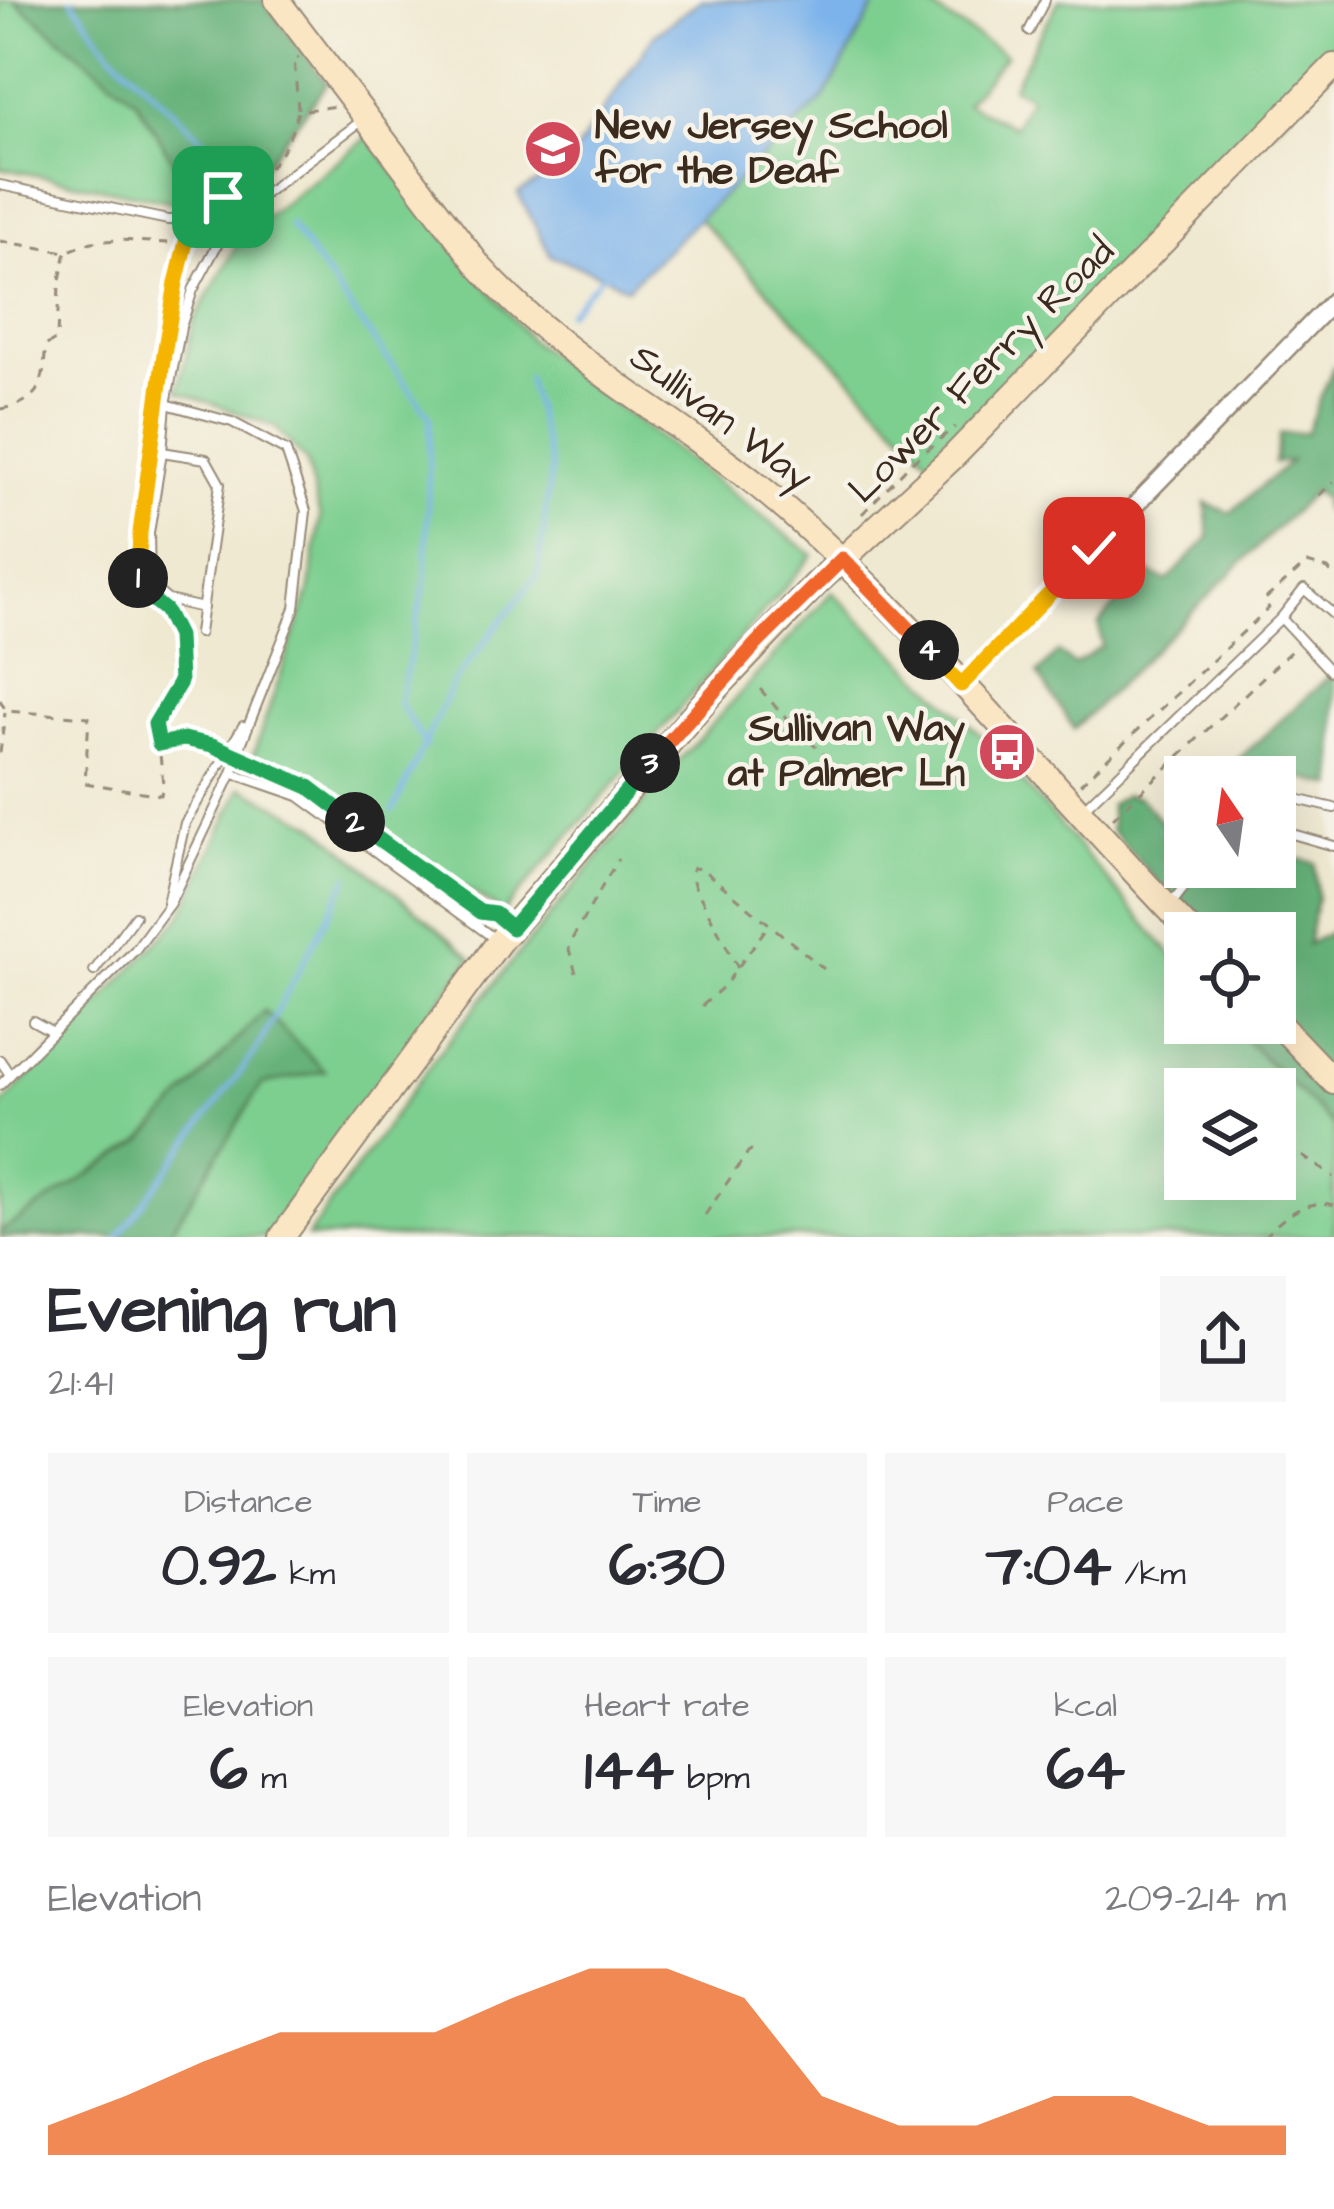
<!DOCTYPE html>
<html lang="en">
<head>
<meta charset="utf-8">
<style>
	body { margin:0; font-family:"Architects Daughter",sans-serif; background:#f7f7f7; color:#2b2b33; height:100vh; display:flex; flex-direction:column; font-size:45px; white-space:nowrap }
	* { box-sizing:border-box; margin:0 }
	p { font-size:39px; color:#7c7c81 }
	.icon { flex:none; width:66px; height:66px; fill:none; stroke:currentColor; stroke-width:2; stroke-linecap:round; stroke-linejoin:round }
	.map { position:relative; height:1237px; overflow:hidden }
	.details { display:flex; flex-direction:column; background:#fff; flex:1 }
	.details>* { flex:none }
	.needle { width:78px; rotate:347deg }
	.fabs { position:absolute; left:1164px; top:756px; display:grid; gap:24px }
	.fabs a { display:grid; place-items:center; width:132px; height:132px; border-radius:0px; background:#fff; box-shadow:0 12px 48px #0002; font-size:60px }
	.pin { position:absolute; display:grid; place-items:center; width:102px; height:102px; color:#fff; margin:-51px; border-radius:24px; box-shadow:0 6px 18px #0006 }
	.km { position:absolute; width:60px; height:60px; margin:-30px; border-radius:50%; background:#222; color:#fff; font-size:33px; line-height:60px; text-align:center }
	.round { display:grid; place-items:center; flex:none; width:126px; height:126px; border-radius:0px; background:#f7f7f7 }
	.overview { display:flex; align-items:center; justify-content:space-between; height:204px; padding:0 48px }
	h1 { font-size:66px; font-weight:800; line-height:90px }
	.figures { display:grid; grid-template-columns:repeat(3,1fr); gap:18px; height:204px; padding:12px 48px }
	.figures div { display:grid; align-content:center; border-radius:0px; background:#f7f7f7; text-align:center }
	.figures b { font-size:60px; font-weight:800 }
	.figures small { font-size:33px; font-weight:400 }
	.figures p { font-size:33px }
	.chart { height:336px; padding:24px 48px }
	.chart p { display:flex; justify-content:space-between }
	.chart svg { width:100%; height:216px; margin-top:12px; fill:#ea580c; opacity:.7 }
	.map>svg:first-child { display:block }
	.green { fill:#7dcf90; stroke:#5c7c57; stroke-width:3; fill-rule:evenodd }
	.forest { fill:#66b27a; stroke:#506e4c; stroke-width:3 }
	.water { fill:#7bb3eb; stroke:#5b6e84; stroke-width:3 }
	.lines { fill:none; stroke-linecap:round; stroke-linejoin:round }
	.stream { stroke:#7bb3eb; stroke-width:4.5 }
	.lane-casing { stroke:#968a78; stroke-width:12 }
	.street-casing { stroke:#968a78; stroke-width:21 }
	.secondary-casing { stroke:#968a78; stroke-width:28 }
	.path { stroke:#968a78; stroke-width:3; stroke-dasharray:9 9; stroke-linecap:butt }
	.lane { stroke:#fff; stroke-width:8 }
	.street { stroke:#fff; stroke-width:16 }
	.secondary { stroke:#fbe6c4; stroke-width:24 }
	.split-1-casing { stroke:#fff; stroke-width:24 }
	.split-2-casing { stroke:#fff; stroke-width:24 }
	.split-3-casing { stroke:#fff; stroke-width:24 }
	.split-4-casing { stroke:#fff; stroke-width:24 }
	.split-5-casing { stroke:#fff; stroke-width:24 }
	.split-1 { stroke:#f5b400; stroke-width:15 }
	.split-2 { stroke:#22a559; stroke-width:15 }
	.split-3 { stroke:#22a559; stroke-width:15 }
	.split-4 { stroke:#f0652b; stroke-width:15 }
	.split-5 { stroke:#f5b400; stroke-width:15 }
	.labels { text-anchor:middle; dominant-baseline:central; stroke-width:9; stroke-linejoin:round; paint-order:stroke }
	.poi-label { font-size:39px; font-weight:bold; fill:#3b2a1e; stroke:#f7f3e8; text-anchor:start }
	.street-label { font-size:39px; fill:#3b2a1e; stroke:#f7f3e8 }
</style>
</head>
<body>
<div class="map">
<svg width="1334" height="1237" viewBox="0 0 1334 1237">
	<rect width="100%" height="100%" fill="#f7f3e8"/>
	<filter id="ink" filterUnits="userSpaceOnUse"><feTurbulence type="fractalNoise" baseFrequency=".00833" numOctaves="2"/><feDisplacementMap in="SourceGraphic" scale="24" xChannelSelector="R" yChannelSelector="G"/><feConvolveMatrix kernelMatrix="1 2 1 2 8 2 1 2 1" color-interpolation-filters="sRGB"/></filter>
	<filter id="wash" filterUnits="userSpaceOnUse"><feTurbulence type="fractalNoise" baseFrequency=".004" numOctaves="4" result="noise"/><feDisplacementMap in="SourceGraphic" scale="48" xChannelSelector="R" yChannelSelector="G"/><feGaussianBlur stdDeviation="2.7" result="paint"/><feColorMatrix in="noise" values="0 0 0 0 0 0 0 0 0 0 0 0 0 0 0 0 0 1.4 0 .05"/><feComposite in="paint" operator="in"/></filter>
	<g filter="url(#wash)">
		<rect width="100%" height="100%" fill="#f0e9d1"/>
		<!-- green -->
		<g class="green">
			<polygon points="0,0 14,0 137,101 193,195 173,202 0,168"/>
			<polygon points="878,0 919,0 1006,55 966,103 1014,127 1030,97 1012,87 1059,0 1334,0 1334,68 932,463 698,218 824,97"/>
			<polygon points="368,137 530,340 813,555 503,912 253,755 310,589 320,517 306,461 274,426 178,391 194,321 242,236"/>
			<path d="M832 592 989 743 1185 970V1023H1231L1251 1046 1334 1126V1237H307L435 1058 511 963 666 775ZM1185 1089H1275V1179H1185Z"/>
			<polygon points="241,787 317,826 472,958 267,1237 167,1237 262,1084 264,1012 143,1140 0,1232 0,1107 181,917"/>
		</g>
		<!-- forest -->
		<g class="forest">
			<polygon points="14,0 263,0 327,83 263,167 193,195 137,101"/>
			<polygon points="1334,365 1334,520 1323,508 1324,500 1314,491 1074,729 1038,674 1058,652 1074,665 1102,646 1099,624 1146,571 1167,581 1209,537 1206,503 1230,513 1291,461 1274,463 1280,434 1306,433"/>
			<polygon points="1334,672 1334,786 1280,773 1275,784 1275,777 1219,777"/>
			<polygon points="1125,795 1140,798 1165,826 1185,808 1185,867 1275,867 1275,854 1315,863 1317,898 1307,944 1334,931 1334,1126 1245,1039 1259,1023 1275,1023 1275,933 1204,933 1111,830 1110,805"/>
			<polygon points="264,1011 325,1071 262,1084 167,1237 0,1237 0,1232 143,1140"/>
		</g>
		<!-- water -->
		<polygon class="water" points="701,0 878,0 825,97 627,288 602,275 551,256 518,193 565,167 655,34"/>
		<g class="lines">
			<!-- stream -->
			<g class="stream">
				<polyline points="72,0 110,51 235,170"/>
				<polyline points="289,224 430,417 426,579 399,703 426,746"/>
				<polyline points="568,313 603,275"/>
				<polyline points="393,811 453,683 538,574 551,468 527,377"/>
				<polyline points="118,1237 256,1051 349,876"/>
			</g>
		</g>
	</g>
	<g filter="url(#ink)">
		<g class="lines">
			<!-- lane casing -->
			<g class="lane-casing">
				<g id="lane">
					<polyline points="1029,31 1045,0"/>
					<polyline points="0,185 168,220 231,219 360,122"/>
					<polyline points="166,404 232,422 286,451 306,511 295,608 242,742 232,773"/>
					<polyline points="162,452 206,459 220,484 199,633"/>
					<polyline points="203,608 168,600 150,585 149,533 162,452 166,404 181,327 193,290 231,219"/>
					<polyline points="1281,618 1330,671 1334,666"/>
					<polyline points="1275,794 1334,808"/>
					<polyline points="1084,808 1281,618 1304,589 1334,615"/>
					<polyline points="1275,829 1334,846"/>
					<polyline points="167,903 185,823 243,726"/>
					<polyline points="1169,907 1200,867"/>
					<polyline points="94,971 135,916"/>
					<polyline points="33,1021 53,1032"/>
					<polyline points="0,1060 10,1075"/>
					<polyline points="0,1085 135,950 170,903 232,773 299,796 495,939"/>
				</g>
			</g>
			<!-- street casing -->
			<g class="street-casing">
				<polyline id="street" points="961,685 1334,300"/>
			</g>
			<!-- secondary casing -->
			<g class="secondary-casing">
				<g id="secondary">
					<path d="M277 0 479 266C569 367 687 422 787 510 933 638 1057 793 1192 933"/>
					<polyline points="1275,1020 1334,1082"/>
					<polyline points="282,1237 499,942 711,694 817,583 953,457 1334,66"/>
				</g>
			</g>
			<!-- path -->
			<g class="path">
				<polyline points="298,109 294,58 299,58"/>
				<path d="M194 211 195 205C251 189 283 170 298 111L337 106"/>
				<polyline points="0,241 66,252 92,242 118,240 183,244"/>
				<polyline points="166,340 175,283 187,232"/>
				<path d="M0 409C40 403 45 383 45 346L57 339 59 284 66 252"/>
				<polyline points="1319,495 1334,482"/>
				<polyline points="862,514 913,461 955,427"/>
				<polyline points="138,578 138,558"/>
				<polyline points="760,689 789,722 833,763"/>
				<polyline points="0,700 6,711 89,717 85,783 161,795 163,784 159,744 185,739 217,747"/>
				<polyline points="159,744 155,724 180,682 178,636 166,612"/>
				<polyline points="0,753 5,713"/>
				<polyline points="247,760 309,787 480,912 497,915"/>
				<polyline points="1080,784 1269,608 1264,600 1307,563 1328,569 1334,576"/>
				<polyline points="1113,818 1291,651"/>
				<polyline points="738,968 694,885 691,873 693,868 702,869 824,969"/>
				<polyline points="576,973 568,946 618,859"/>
				<polyline points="702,1006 725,985 768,926"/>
				<polyline points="1302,1156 1334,1177"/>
				<polyline points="705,1215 748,1152 759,1145"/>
				<path d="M1264 1237C1283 1217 1306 1198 1334 1205"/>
			</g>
			<!-- lane -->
			<use href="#lane" class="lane"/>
			<!-- street -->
			<use href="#street" class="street"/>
			<!-- secondary -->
			<use href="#secondary" class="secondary"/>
		</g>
	</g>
	<g class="lines" filter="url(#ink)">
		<!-- split-1 casing -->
		<g class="split-1-casing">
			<polyline id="split-1" points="138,578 140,533 164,354 176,283 195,205 223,197"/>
		</g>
		<!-- split-2 casing -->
		<g class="split-2-casing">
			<polyline id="split-2" points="138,578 144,593 165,610 178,636 180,682 155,724 159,744 184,739 212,745 309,787 355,822"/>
		</g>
		<!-- split-3 casing -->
		<g class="split-3-casing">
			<polyline id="split-3" points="355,822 480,912 495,914 512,928 650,763"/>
		</g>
		<!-- split-4 casing -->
		<g class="split-4-casing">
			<polyline id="split-4" points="650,763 757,643 842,559 929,650"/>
		</g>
		<!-- split-5 casing -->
		<g class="split-5-casing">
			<polyline id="split-5" points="929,650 961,685 1094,548"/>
		</g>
		<!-- split-1 -->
		<use href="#split-1" class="split-1"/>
		<!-- split-2 -->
		<use href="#split-2" class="split-2"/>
		<!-- split-3 -->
		<use href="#split-3" class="split-3"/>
		<!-- split-4 -->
		<use href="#split-4" class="split-4"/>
		<!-- split-5 -->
		<use href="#split-5" class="split-5"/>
	</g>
	<!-- icons -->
	<defs>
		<g id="school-disc" transform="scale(3)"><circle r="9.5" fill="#d1495b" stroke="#f7f3e8"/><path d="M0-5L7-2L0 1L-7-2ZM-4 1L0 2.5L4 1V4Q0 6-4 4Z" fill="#fff"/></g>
		<g id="bus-disc" transform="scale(3)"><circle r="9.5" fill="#d1495b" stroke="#f7f3e8"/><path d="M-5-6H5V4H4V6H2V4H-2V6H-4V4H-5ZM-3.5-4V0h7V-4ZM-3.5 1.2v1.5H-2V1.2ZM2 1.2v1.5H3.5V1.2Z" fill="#fff"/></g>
	</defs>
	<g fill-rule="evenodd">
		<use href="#school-disc" x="553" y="149"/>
		<use href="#bus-disc" x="1007" y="752"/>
	</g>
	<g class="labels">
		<!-- poi labels -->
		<g class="poi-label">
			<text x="595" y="127">New Jersey School<tspan x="595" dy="45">for the Deaf</tspan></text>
			<text x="965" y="730" text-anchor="end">Sullivan Way<tspan x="965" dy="45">at Palmer Ln</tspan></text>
		</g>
		<!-- street labels -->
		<g class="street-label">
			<text transform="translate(982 371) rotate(-45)">Lower Ferry Road</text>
			<text transform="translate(721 418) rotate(37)">Sullivan Way</text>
		</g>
	</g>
</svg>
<div class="fabs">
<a><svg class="needle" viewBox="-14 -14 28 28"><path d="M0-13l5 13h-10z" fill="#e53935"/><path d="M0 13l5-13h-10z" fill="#7c7c81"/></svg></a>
<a><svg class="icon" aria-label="locate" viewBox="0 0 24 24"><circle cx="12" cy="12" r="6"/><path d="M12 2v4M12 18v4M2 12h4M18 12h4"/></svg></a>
<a><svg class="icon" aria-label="layers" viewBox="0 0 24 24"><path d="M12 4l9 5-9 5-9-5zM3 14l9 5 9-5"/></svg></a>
</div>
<div class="pin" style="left:223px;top:197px;background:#1e9e55"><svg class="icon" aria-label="arrive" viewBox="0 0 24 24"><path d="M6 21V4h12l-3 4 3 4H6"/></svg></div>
<div class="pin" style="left:1094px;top:548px;background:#d93025"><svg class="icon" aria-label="check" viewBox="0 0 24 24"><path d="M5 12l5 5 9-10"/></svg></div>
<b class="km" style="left:138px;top:578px">1</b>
<b class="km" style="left:355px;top:822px">2</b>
<b class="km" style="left:650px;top:763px">3</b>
<b class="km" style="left:929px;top:650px">4</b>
</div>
<section class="details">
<div class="overview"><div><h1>Evening run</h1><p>21:41</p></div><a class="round"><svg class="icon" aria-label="share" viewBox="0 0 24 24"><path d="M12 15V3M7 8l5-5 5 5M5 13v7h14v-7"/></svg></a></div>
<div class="figures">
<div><p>Distance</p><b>0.92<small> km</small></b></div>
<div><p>Time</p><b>6:30</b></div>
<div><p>Pace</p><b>7:04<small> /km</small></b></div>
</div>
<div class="figures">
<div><p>Elevation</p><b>6<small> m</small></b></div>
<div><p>Heart rate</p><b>144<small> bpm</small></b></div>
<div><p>kcal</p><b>64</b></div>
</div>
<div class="chart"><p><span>Elevation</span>209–214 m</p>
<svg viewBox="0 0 160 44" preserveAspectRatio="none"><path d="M0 44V38L10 32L20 25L30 19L40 19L50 19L60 12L70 6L80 6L90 12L100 32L110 38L120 38L130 32L140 32L150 38L160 38V44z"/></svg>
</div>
</section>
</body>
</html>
